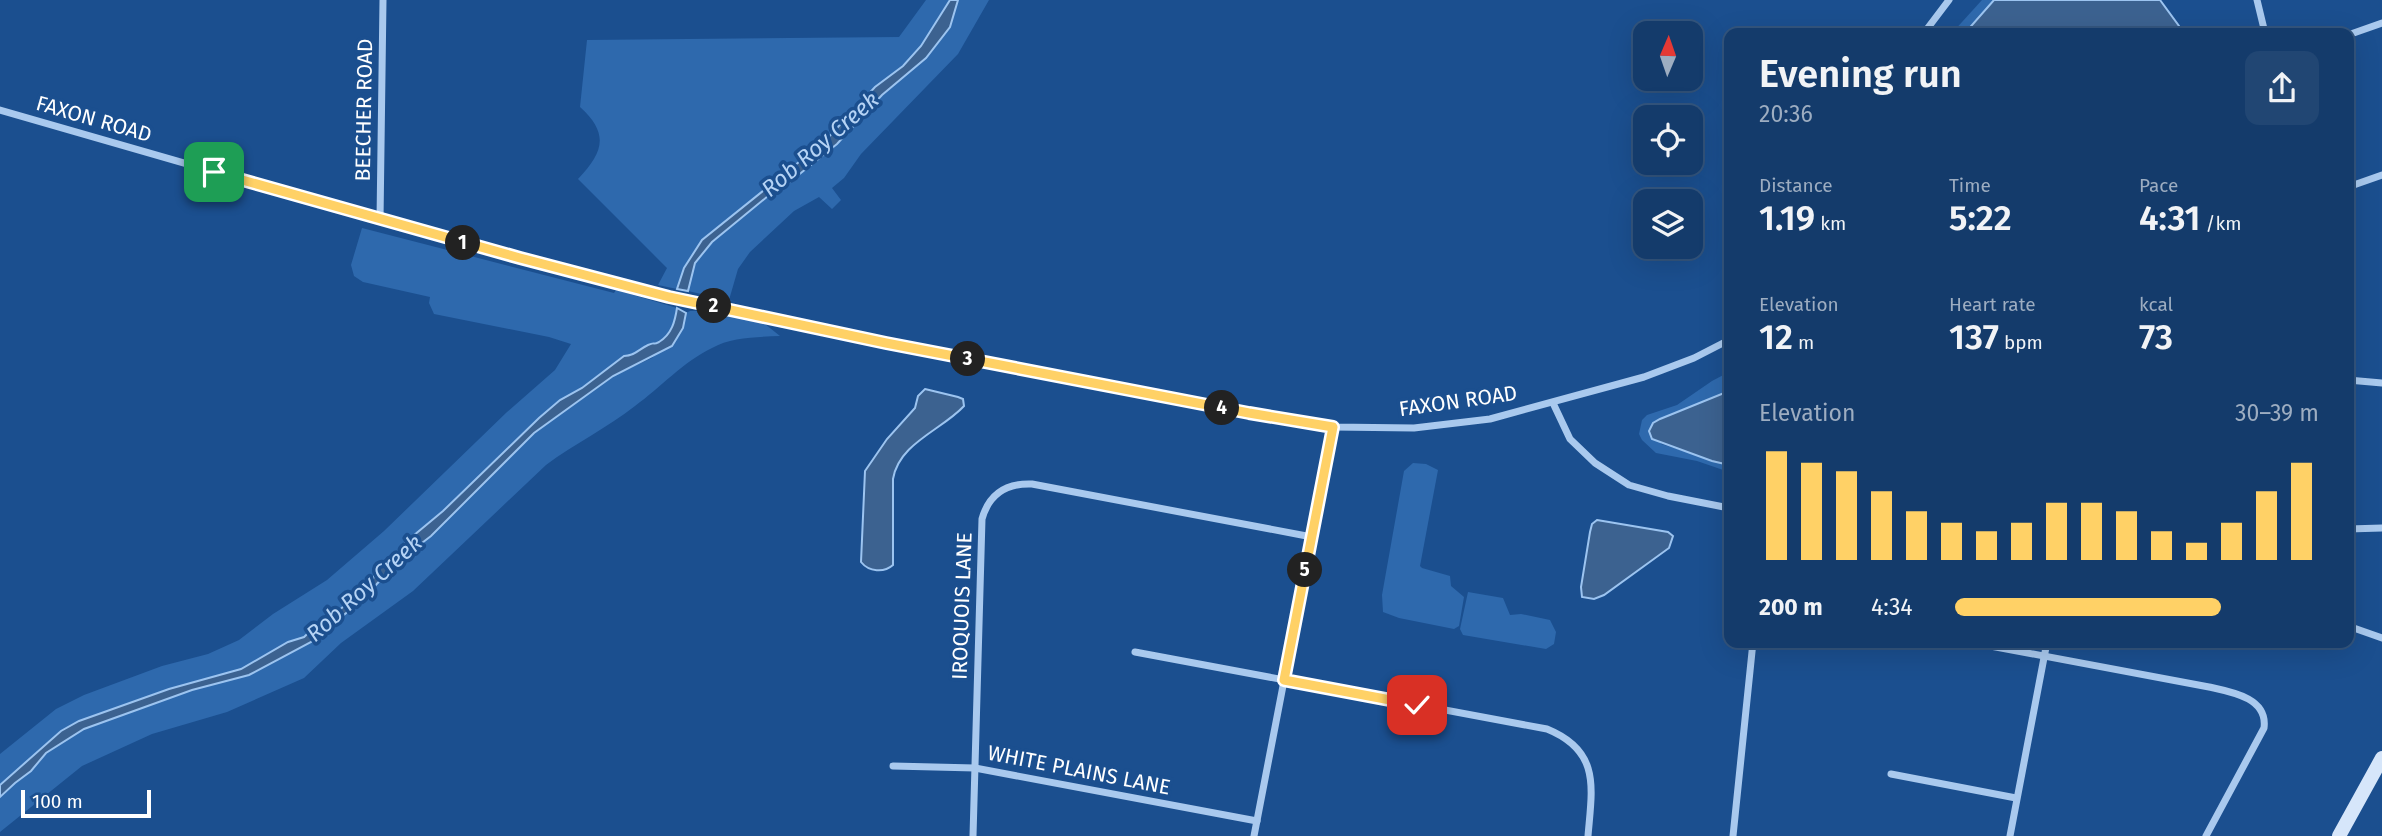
<!DOCTYPE html>
<html lang="en">
<head>
<meta charset="utf-8">
<style>
	body { margin:0; font-family:"Fira Sans",sans-serif; background:#214673; color:#f1f3f6; height:100vh; display:flex; flex-direction:column; font-size:26px; white-space:nowrap }
	* { box-sizing:border-box; margin:0 }
	p { font-size:23px; color:#9dadc1 }
	.icon { flex:none; width:38px; height:38px; fill:none; stroke:currentColor; stroke-width:2; stroke-linecap:round; stroke-linejoin:round }
	.map { position:relative; flex:1; overflow:hidden }
	.details { position:absolute; left:1724px; top:28px; width:630px; height:620px; display:flex; flex-direction:column; background:#143b6b; border-radius:14px; box-shadow:0 7px 28px #0002,0 0 0 2px #33557e }
	.details>* { flex:none }
	.needle { width:46px; rotate:2deg }
	.fabs { position:absolute; left:1633px; top:21px; display:grid; gap:14px }
	.fabs a { display:grid; place-items:center; width:70px; height:70px; border-radius:14px; background:#143b6b; box-shadow:0 7px 28px #0002,0 0 0 2px #33557e; font-size:35px }
	.scale { position:absolute; left:21px; bottom:18px; width:130px; box-sizing:border-box; padding-left:7px; border:4px solid #fff; border-top:0; font-size:19px; line-height:24px; white-space:nowrap; color:#fff; -webkit-text-stroke:5px #1b4f8f; paint-order:stroke }
	.pin { position:absolute; display:grid; place-items:center; width:60px; height:60px; color:#fff; margin:-30px; border-radius:14px; box-shadow:0 4px 10px #0006 }
	.km { position:absolute; width:35px; height:35px; margin:-18px; border-radius:50%; background:#222; color:#fff; font-size:19px; line-height:35px; text-align:center }
	.round { display:grid; place-items:center; flex:none; width:74px; height:74px; border-radius:14px; background:#214673 }
	.head { display:flex; align-items:center; justify-content:space-between; height:119px; padding:0 35px }
	h1 { font-size:38px; font-weight:600; line-height:52px }
	.figures { display:grid; grid-template-columns:repeat(3,1fr); gap:10px; height:119px; padding:7px 35px }
	.figures div { display:grid; align-content:center }
	.figures b { font-size:35px; font-weight:600 }
	.figures small { font-size:19px; font-weight:400 }
	.figures p { font-size:19px }
	.chart { height:196px; padding:14px 35px }
	.chart p { display:flex; justify-content:space-between }
	.chart svg { width:100%; height:126px; margin-top:7px; stroke:#ffd166; stroke-width:6 }
	ul { padding:0 35px; list-style:none; font-size:23px }
	li { display:grid; grid-template-columns:112px 84px 1fr; align-items:center; height:52px }
	li i { height:18px; border-radius:9px; background:#ffd166 }
	.map>svg:first-child { display:block }
	.green { fill:#2e69ad }
	.water { fill:#3c6290; stroke:#9cc4f0; stroke-width:2 }
	.lines { fill:none; stroke-linecap:round; stroke-linejoin:round }
	.street { stroke:#a9c9ee; stroke-width:7 }
	.secondary { stroke:#d6e6fa; stroke-width:14 }
	.route-casing { stroke:#fff; stroke-width:14 }
	.route { stroke:#ffd166; stroke-width:9 }
	.labels { text-anchor:middle; dominant-baseline:central; stroke-width:7; stroke-linejoin:round; paint-order:stroke }
	.street-label { font-size:21px; fill:#fff; stroke:#1b4f8f }
	.water-label { font-size:23px; font-style:italic; fill:#b5d3f5; stroke:#1b4f8f }
</style>
</head>
<body>
<div class="map">
<svg width="2382" height="836" viewBox="0 0 2382 836">
	<rect width="100%" height="100%" fill="#1b4f8f"/>
	<!-- green -->
	<g class="green">
		<path d="M926 0H950L921 46 903 66 875 87 825 141 702 240 684 268 677 289 658 285 667 268 578 179C603 153 610 134 580 107L587 40 899 37Z"/>
		<polygon points="958,0 989,0 958,54 861,154 844,178 832,188 841,200 832,209 819,197 794,211 750,252 738,269 729,300 741,303 688,291 695,263 711,242 768,196 781,189 837,144 882,95 926,58 950,27"/>
		<polygon points="1982,0 1994,0 1965,33 1952,33"/>
		<path d="M362 228 614 293 616 290 620 291 677 308C674 328 666 343 645 345V347L632 356H624L582 388 560 400 539 418 443 511 407 541 391 559 383 562 368 585 336 613 322 620 304 637 288 642 241 669 169 689 79 721 61 731 0 785V754L56 709 84 695 162 666 208 654 239 640 273 614 327 580 384 531 507 412 555 370 571 344 549 337 434 314 429 303 430 297 363 282 354 276 351 265Z"/>
		<path d="M690 311H708L765 324 780 336C758 337 731 337 712 348 683 362 661 387 635 406 607 428 574 444 546 465L413 591 341 643 304 678 227 712 152 734 82 766 0 832V797L15 783 31 771 46 753 84 729 192 690 249 675 313 641 364 598 396 563 431 536 534 433 613 376 652 358 683 328 686 313Z"/>
		<polygon points="1729,372 1729,391 1660,419 1661,444 1729,465 1729,472 1697,461 1656,453 1642,440 1639,434 1642,420 1647,415 1677,405 1712,381"/>
		<polygon points="1413,463 1426,464 1438,470 1420,566 1422,568 1450,576 1451,586 1464,597 1459,626 1454,629 1399,618 1383,612 1382,595 1404,471"/>
		<polygon points="1468,592 1503,598 1510,615 1521,614 1550,620 1556,632 1554,644 1546,649 1463,635 1460,629"/>
	</g>
	<!-- water -->
	<g class="water">
		<polygon points="950,0 958,0 950,27 926,58 882,95 837,144 781,189 768,196 712,242 695,263 688,291 677,289 684,268 702,240 825,141 875,87 903,66 921,46"/>
		<polygon points="1994,0 2160,0 2179,26 2181,33 1965,33"/>
		<path d="M677 308 686 313 683 328 672 346 613 376 534 433 431 536 396 563 364 598 313 641 249 675 192 690 84 729 46 753 31 771 15 783 0 797V785L61 731 79 721 169 689 241 669 288 642 304 637 322 620 336 613 368 585 373 579 378 566 391 559 407 541 443 511 539 418 560 400 582 388 624 356C635 356 639 349 648 345 657 341 651 346 659 342 672 334 675 321 677 308Z"/>
		<path d="M925 389 958 397 963 399 964 406C942 430 899 443 893 479V565C884 573 869 572 861 562L865 471 887 439 915 408 918 396Z"/>
		<polygon points="1729,391 1729,465 1712,461 1652,439 1649,431 1653,423 1660,419"/>
		<polygon points="1597,520 1668,532 1673,536 1669,548 1604,595 1594,599 1582,597 1581,587 1590,532 1592,524"/>
	</g>
	<g class="lines">
		<!-- street -->
		<g class="street">
			<polyline points="2257,0 2265,33"/>
			<polyline points="1924,33 1949,0"/>
			<polyline points="2348,35 2382,23"/>
			<polyline points="0,110 361,214 669,297 886,343 1249,413 1333,427 1414,428 1490,419 1644,377 1694,358 1729,340"/>
			<polyline points="2348,187 2382,175"/>
			<polyline points="380,220 383,0"/>
			<polyline points="2348,380 2382,383"/>
			<polyline points="1553,403 1570,439 1595,463 1629,485 1668,496 1729,508"/>
			<polyline points="2348,529 2382,528"/>
			<polyline points="2348,626 2382,638"/>
			<path d="M1969 642 2209 687C2232 692 2268 698 2264 728L2206 836"/>
			<path d="M1135 652 1547 729C1601 751 1592 788 1588 836"/>
			<polyline points="893,766 975,768 1257,821"/>
			<polyline points="1891,774 2016,798"/>
			<path d="M973 836 982 519C989 494 1006 483 1032 484L1312 537"/>
			<polyline points="1254,836 1333,427"/>
			<polyline points="1733,836 1753,642"/>
			<polyline points="2010,836 2047,642"/>
		</g>
		<!-- secondary -->
		<polyline class="secondary" points="2339,836 2382,758"/>
	</g>
	<g class="lines">
		<!-- route casing -->
		<g class="route-casing">
			<polyline id="route" points="214,172 520,258 669,297 886,343 1249,413 1333,427 1284,680 1417,705"/>
		</g>
		<!-- route -->
		<use href="#route" class="route"/>
	</g>
	<g class="labels">
		<!-- street labels -->
		<g class="street-label">
			<text transform="translate(364 110) rotate(-89)">BEECHER ROAD</text>
			<text transform="translate(94 119) rotate(16)">FAXON ROAD</text>
			<text transform="translate(1458 401) rotate(-8)">FAXON ROAD</text>
			<text transform="translate(962 606) rotate(-88)">IROQUOIS LANE</text>
			<text transform="translate(1079 770) rotate(11)">WHITE PLAINS LANE</text>
		</g>
		<!-- water labels -->
		<g class="water-label">
			<text transform="translate(820 144) rotate(-41)">Rob Roy Creek</text>
			<text transform="translate(364 588) rotate(-42)">Rob Roy Creek</text>
		</g>
	</g>
</svg>
<div class="fabs">
<a><svg class="needle" viewBox="-14 -14 28 28"><path d="M0-13l5 13h-10z" fill="#e53935"/><path d="M0 13l5-13h-10z" fill="#9dadc1"/></svg></a>
<a><svg class="icon" aria-label="locate" viewBox="0 0 24 24"><circle cx="12" cy="12" r="6"/><path d="M12 2v4M12 18v4M2 12h4M18 12h4"/></svg></a>
<a><svg class="icon" aria-label="layers" viewBox="0 0 24 24"><path d="M12 4l9 5-9 5-9-5zM3 14l9 5 9-5"/></svg></a>
</div>
<div class="scale">100 m</div>
<div class="pin" style="left:214px;top:172px;background:#1e9e55"><svg class="icon" aria-label="arrive" viewBox="0 0 24 24"><path d="M6 21V4h12l-3 4 3 4H6"/></svg></div>
<div class="pin" style="left:1417px;top:705px;background:#d93025"><svg class="icon" aria-label="check" viewBox="0 0 24 24"><path d="M5 12l5 5 9-10"/></svg></div>
<b class="km" style="left:463px;top:243px">1</b>
<b class="km" style="left:714px;top:306px">2</b>
<b class="km" style="left:968px;top:359px">3</b>
<b class="km" style="left:1222px;top:408px">4</b>
<b class="km" style="left:1305px;top:570px">5</b>
<section class="details">
<div class="head"><div><h1>Evening run</h1><p>20:36</p></div><a class="round"><svg class="icon" aria-label="share" viewBox="0 0 24 24"><path d="M12 15V3M7 8l5-5 5 5M5 13v7h14v-7"/></svg></a></div>
<div class="figures">
<div><p>Distance</p><b>1.19<small> km</small></b></div>
<div><p>Time</p><b>5:22</b></div>
<div><p>Pace</p><b>4:31<small> /km</small></b></div>
</div>
<div class="figures">
<div><p>Elevation</p><b>12<small> m</small></b></div>
<div><p>Heart rate</p><b>137<small> bpm</small></b></div>
<div><p>kcal</p><b>73</b></div>
</div>
<div class="chart"><p><span>Elevation</span>30–39 m</p>
<svg viewBox="0 0 160 44" preserveAspectRatio="none"><path d="M5 44V6M15 44V10M25 44V13M35 44V20M45 44V27M55 44V31M65 44V34M75 44V31M85 44V24M95 44V24M105 44V27M115 44V34M125 44V38M135 44V31M145 44V20M155 44V10"/></svg>
</div>
<ul>
<li><b>200 m</b>4:34<i style="width:73%"></i></li>
</ul>
</section>
</div>
</body>
</html>
